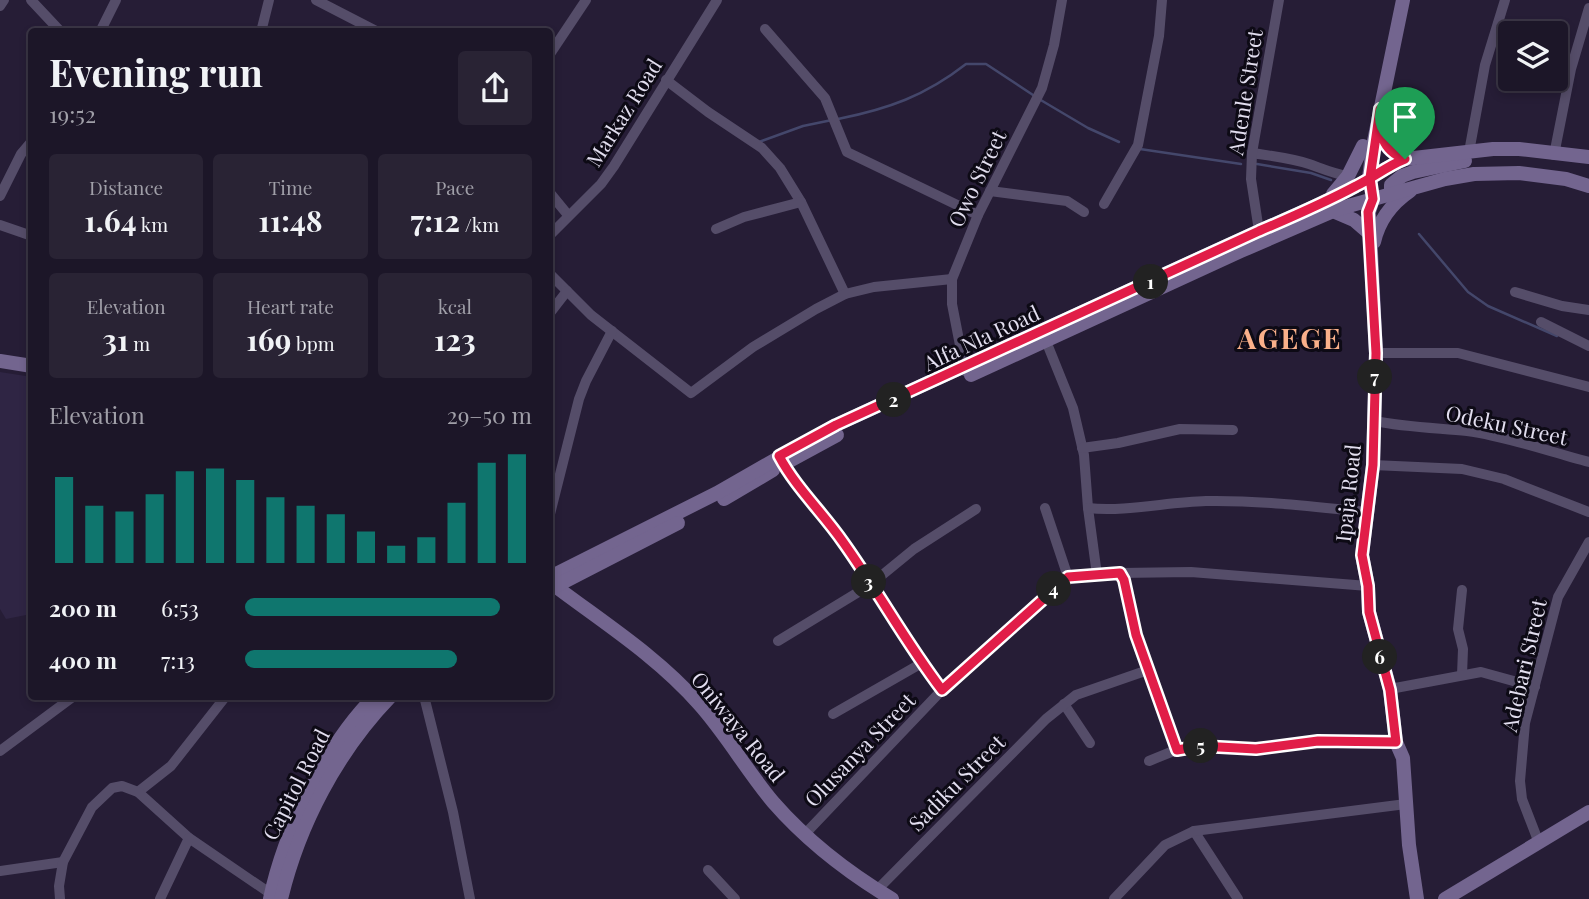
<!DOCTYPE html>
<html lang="en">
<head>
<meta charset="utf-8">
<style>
	body { margin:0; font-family:"Playfair Display",serif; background:#292334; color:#f1f3f6; height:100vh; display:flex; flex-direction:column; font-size:26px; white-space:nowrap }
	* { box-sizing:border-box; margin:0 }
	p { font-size:23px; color:#a09fa8 }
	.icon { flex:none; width:38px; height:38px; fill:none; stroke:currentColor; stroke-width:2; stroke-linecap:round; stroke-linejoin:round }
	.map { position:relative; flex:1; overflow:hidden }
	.sheet { position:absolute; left:28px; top:28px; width:525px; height:672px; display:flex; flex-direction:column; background:#1c1628; border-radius:7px; box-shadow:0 4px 10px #0003,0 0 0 2px #3a3545 }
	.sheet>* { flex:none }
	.buttons { position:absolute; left:1498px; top:21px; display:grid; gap:14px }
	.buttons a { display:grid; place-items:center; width:70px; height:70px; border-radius:7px; background:#1c1628; box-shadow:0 4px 10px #0003,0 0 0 2px #3a3545; font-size:35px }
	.pin { position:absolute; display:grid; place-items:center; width:60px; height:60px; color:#fff; margin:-72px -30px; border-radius:50% 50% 50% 0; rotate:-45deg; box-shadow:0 0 7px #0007 }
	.pin .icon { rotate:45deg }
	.km { position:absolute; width:35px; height:35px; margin:-18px; border-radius:50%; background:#222; color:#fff; font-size:19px; line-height:35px; text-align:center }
	.round { display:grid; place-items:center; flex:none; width:74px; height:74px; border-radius:7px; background:#292334 }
	.head { display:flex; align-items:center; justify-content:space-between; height:119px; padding:0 21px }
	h1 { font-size:38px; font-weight:700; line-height:52px }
	.stats { display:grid; grid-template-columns:repeat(3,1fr); gap:10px; height:119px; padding:7px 21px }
	.stats div { display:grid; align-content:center; border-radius:7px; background:#292334; text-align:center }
	.stats b { font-size:30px; font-weight:700 }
	.stats small { font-size:19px; font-weight:400 }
	.stats p { font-size:19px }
	.chart { height:196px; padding:14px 21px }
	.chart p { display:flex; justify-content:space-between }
	.chart svg { width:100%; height:126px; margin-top:7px; stroke:#0f766e; stroke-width:6 }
	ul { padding:0 21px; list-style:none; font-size:23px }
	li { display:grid; grid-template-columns:112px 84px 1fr; align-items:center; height:52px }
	li i { height:18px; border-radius:9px; background:#0f766e }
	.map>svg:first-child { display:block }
	.built { fill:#2f2544 }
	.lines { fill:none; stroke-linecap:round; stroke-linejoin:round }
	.stream { stroke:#44476b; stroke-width:2.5 }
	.minor { stroke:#554d69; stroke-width:10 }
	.secondary { stroke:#73658f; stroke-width:14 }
	.route-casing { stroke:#fff; stroke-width:14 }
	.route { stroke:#e11d48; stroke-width:9 }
	.labels { text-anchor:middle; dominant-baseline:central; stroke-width:6; stroke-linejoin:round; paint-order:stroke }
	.street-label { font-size:21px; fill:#e2deef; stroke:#0d0a15 }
	.district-label { font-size:28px; font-weight:bold; letter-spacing:2px; fill:#fab08a; stroke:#0d0a15 }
</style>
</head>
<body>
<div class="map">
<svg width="1589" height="899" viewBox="0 0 1589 899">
	<rect width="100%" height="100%" fill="#261d36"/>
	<!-- built -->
	<polygon class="built" points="0,372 32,377 31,614 6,619 0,609"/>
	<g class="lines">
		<!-- stream -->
		<g class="stream">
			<polyline points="1039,99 1088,128 1119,142"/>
			<path d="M838 119C888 109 925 96 966 64H986L1033 95"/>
			<polyline points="759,142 803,126 832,120"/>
			<polyline points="1140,149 1241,164"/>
			<polyline points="1257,164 1311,173 1331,180"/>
			<polyline points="1419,234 1468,292 1488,306 1557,336"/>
		</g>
		<!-- minor -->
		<g class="minor">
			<polyline points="31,0 61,32"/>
			<polyline points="316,0 378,32"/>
			<polyline points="0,6 4,0"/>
			<polyline points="765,29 825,98 847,152 978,215"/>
			<polyline points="100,32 116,0"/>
			<polyline points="261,32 269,0"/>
			<polyline points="550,54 586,0"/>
			<polyline points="666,80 708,112 762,148 780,168 801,202 845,294"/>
			<polyline points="1469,152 1485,65 1505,0"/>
			<path d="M1252 153C1272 156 1291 158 1309 164 1323 169 1334 174 1348 176"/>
			<polyline points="1554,155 1571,69 1589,8"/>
			<polyline points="990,191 1067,201 1084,212"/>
			<polyline points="550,193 568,215"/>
			<polyline points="0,196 21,154 32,141"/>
			<polyline points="1104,204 1138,145 1159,36 1162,0"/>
			<polyline points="0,225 32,236"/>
			<polyline points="716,229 744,217 801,202"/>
			<polyline points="550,235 601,184 614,166 717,0"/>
			<polyline points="1262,235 1259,231 1251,179 1252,153 1279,0"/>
			<polyline points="550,274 591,315 691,393 753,347 816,309 845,294 874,287 952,279"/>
			<polyline points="1515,292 1562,306 1589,310"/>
			<polyline points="550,313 567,291"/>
			<polyline points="1541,322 1589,346"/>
			<polyline points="1046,341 1073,408 1084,455 1088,508 1097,575"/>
			<polyline points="1376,353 1458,353 1589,387"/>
			<polyline points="965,371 952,304 952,279 978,215 1042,88 1054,45 1062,0"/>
			<path d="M1374 421C1405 427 1436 428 1467 431 1506 436 1550 452 1589 462"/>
			<polyline points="1082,448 1118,443 1180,429 1233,430"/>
			<path d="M779 456C797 488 823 513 843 542 878 591 906 643 942 690"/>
			<polyline points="1373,465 1462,469 1504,479 1589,512"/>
			<polyline points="1045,508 1068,577"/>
			<path d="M1088 508C1126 512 1167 502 1206 501 1259 500 1314 507 1367 512"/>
			<polyline points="550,514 579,399 586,381 612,331"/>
			<polyline points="1120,573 1124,580 1136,635 1176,750"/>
			<polyline points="778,641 870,585 914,549 976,509"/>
			<polyline points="1462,675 1463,649 1458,629 1462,590"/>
			<polyline points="1390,689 1481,672 1535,687"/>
			<polyline points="424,696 453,812 470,899"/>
			<polyline points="1064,704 1090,743"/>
			<polyline points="833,714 922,663"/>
			<polyline points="0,751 74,696"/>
			<polyline points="1149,761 1176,750 1201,746 1257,749 1318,741 1396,742"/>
			<polyline points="138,792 171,766 226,696"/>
			<polyline points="1194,831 1238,899"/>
			<polyline points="804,835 942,690 1068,577 1120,573 1191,572 1368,586"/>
			<polyline points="1539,843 1522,799 1520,781 1525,723 1558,597 1589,542"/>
			<polyline points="708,870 735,899"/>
			<polyline points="0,871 63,862"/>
			<polyline points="877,890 1046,719 1076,695 1148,670"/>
			<polyline points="60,899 59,886 63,862 92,807 112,788 122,786 138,792 189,838 277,898"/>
			<polyline points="160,899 189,838"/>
			<polyline points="1114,899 1165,845 1194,831 1406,804"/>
		</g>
		<!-- secondary -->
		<g class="secondary">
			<polyline points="1403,0 1373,146 1369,178 1373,199 1369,212 1376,353 1373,465 1362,555 1368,586 1369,612 1390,689 1396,742 1403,758 1409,845 1417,899"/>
			<path d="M1379 127C1381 144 1390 153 1405 159"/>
			<polyline points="1333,194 1348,176 1363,146"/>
			<polyline points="1391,194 1391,185 1402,176 1413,172 1465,161"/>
			<polyline points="1333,211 1354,220 1369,233"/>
			<path d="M1374 242C1379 220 1391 204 1410 191"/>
			<polyline points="0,361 32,366"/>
			<polyline points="971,375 1241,251 1333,211 1352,205 1445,179 1474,174 1519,173 1566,179 1589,186"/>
			<polyline points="791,460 837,435"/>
			<polyline points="724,499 773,470"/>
			<path d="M550 577 717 493 836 425 1259 231C1292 217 1324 203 1356 186 1373 178 1387 166 1405 159L1493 149H1519L1589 157"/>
			<path d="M551 583C601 621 657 656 699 704 726 734 747 771 773 802 807 841 847 872 892 899"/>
			<polyline points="550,589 678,523"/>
			<path d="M270 899C284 832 326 745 375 696"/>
			<path d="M281 899C299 824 337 752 391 696"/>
			<polyline points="1445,899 1589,812"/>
		</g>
	</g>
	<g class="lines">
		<!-- route casing -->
		<g class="route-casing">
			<path id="route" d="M1405 159C1387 166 1373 178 1356 186 1324 203 1292 217 1259 231L836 425 779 456C796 488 823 513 843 542 878 591 906 643 942 690L1068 577 1120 573 1124 580 1136 635 1177 750 1201 746 1256 749 1318 741 1396 742 1390 690 1369 612 1368 586 1362 555 1373 465 1376 353 1368 212 1373 199 1370 178 1380 109C1379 132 1381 150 1405 159"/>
		</g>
		<!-- route -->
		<use href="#route" class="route"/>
	</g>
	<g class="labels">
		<!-- street labels -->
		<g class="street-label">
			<text transform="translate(1244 92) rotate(-81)">Adenle Street</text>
			<text transform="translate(623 112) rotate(-58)">Markaz Road</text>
			<text transform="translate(976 178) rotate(-64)">Owo Street</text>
			<text transform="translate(981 337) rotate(-25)">Alfa Nla Road</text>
			<text transform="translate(1507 424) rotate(12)">Odeku Street</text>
			<text transform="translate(1347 493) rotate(-84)">Ipaja Road</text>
			<text transform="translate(1523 665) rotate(-77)">Adebari Street</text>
			<text transform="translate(739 726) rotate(51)">Oniwaya Road</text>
			<text transform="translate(859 749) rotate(-46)">Olusanya Street</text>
			<text transform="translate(956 782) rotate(-45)">Sadiku Street</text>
			<text transform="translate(295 784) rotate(-63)">Capitol Road</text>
		</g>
		<!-- district labels -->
		<g class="district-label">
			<text x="1290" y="337">AGEGE</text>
		</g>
	</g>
</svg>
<div class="buttons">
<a><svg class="icon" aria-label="layers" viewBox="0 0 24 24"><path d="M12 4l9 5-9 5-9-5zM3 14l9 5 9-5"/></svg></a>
</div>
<div class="pin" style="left:1405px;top:159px;background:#1e9e55"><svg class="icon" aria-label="arrive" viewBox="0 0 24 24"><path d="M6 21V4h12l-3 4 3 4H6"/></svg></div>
<b class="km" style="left:1151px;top:282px">1</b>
<b class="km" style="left:894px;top:400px">2</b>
<b class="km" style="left:869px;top:582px">3</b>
<b class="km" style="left:1054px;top:589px">4</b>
<b class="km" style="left:1201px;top:746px">5</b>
<b class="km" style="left:1380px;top:657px">6</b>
<b class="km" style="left:1375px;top:377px">7</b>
<section class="sheet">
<div class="head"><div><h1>Evening run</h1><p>19:52</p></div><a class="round"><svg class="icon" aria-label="share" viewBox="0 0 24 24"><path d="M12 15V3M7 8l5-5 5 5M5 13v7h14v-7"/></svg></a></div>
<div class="stats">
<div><p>Distance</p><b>1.64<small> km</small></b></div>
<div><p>Time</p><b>11:48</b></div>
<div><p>Pace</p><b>7:12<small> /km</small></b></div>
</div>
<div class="stats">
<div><p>Elevation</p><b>31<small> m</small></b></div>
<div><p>Heart rate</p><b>169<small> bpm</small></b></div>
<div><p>kcal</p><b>123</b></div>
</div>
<div class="chart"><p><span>Elevation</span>29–50 m</p>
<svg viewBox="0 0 160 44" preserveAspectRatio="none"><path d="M5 44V14M15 44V24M25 44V26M35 44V20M45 44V12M55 44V11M65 44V15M75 44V21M85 44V24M95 44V27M105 44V33M115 44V38M125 44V35M135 44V23M145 44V9M155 44V6"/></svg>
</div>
<ul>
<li><b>200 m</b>6:53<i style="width:89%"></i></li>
<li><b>400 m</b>7:13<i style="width:74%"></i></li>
</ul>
</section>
</div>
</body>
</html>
